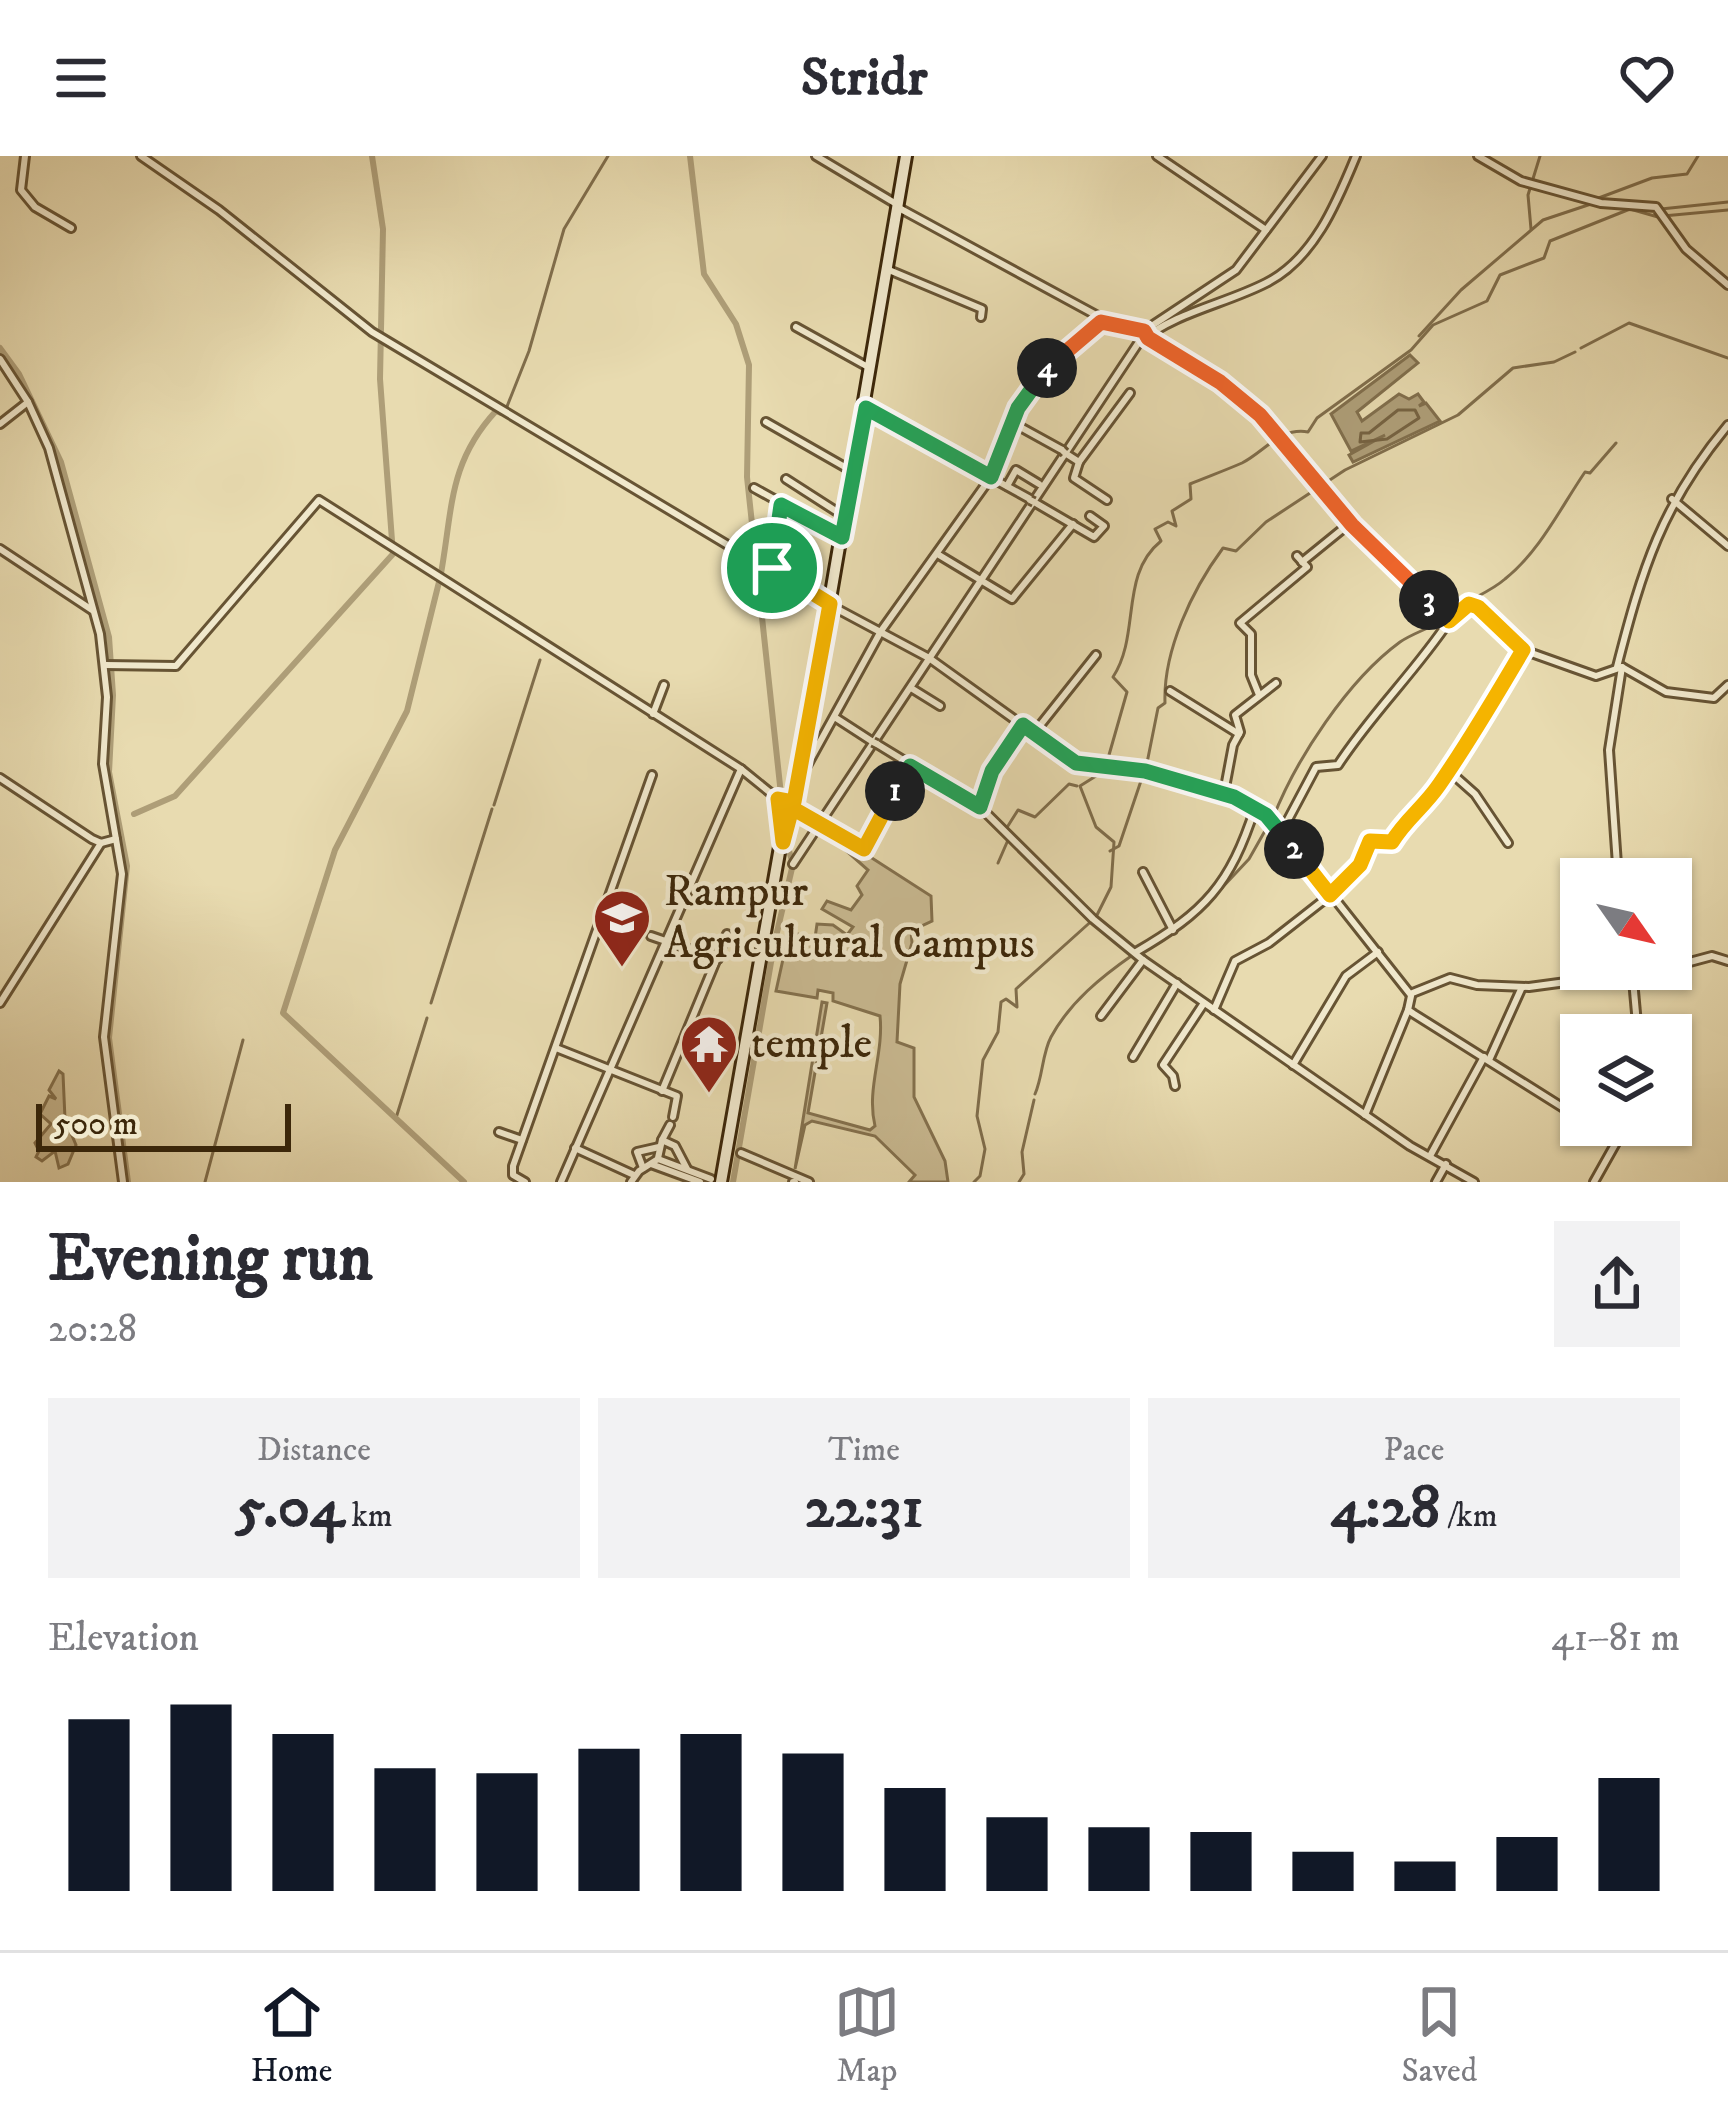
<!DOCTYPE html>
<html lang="en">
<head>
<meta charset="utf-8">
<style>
	body { margin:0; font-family:"IM FELL DW Pica",serif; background:#f2f2f3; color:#2b2b33; height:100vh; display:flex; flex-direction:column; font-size:45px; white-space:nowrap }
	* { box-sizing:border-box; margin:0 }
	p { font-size:39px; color:#7c7c81 }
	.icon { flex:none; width:66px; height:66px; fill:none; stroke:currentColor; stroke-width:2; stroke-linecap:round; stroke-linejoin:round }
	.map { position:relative; height:1026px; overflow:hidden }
	.side { display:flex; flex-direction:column; background:#fff; flex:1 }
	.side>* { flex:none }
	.needle { width:78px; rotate:124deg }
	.buttons { position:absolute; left:1560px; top:702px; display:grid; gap:24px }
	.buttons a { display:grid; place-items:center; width:132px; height:132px; border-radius:0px; background:#fff; box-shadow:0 3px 9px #0004; font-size:60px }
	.scale { position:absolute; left:36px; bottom:30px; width:255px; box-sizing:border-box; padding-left:12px; border:6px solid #3c270a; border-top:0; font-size:33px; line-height:42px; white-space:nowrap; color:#3c270a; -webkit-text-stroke:9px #f0e8cc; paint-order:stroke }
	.pin { position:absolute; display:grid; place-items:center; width:102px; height:102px; color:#fff; margin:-51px; border:6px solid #fff; border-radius:50%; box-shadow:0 3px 12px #0007 }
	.km { position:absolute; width:60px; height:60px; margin:-30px; border-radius:50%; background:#222; color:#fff; font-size:33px; line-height:60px; text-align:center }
	.round { display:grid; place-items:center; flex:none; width:126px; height:126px; border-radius:0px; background:#f2f2f3 }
	.headline { display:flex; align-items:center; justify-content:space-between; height:204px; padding:0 48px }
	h1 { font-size:66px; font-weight:700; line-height:90px }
	.stats { display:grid; grid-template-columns:repeat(3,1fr); gap:18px; height:204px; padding:12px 48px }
	.stats div { display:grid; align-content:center; border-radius:0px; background:#f2f2f3; text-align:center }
	.stats b { font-size:60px; font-weight:700 }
	.stats small { font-size:33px; font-weight:400 }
	.stats p { font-size:33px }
	.chart { height:336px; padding:24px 48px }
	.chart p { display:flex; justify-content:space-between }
	.chart svg { width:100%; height:216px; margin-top:12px; stroke:#111827; stroke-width:6 }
	header { display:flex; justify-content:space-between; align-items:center; height:156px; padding:0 48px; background:#fff; font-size:54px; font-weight:700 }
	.tab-bar { display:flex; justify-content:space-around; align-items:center; height:168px; border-top:3px solid #e1e1e2; background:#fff; font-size:33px; color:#7c7c81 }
	.tab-bar a { display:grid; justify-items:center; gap:6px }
	.tab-bar .selected { color:#111827 }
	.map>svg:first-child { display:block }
	.green { fill:#cbbc94; stroke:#84724f; stroke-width:3 }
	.water { fill:#ae9e78; stroke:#806e4c; stroke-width:3 }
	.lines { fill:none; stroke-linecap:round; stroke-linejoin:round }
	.shore { stroke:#756241; stroke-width:3 }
	.stream { stroke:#806e4c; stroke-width:3 }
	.canal { stroke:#ae9e78; stroke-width:6 }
	.minor-casing { stroke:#675434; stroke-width:12 }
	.secondary-casing { stroke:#3c270a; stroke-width:16 }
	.minor { stroke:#f0e8cc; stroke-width:6 }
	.secondary { stroke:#f0e8cc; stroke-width:10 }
	.minor-bridge-casing { stroke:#675434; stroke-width:12; stroke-linecap:butt }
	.minor-bridge { stroke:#f0e8cc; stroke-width:6 }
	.split-1-casing { stroke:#fff; stroke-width:24 }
	.split-2-casing { stroke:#fff; stroke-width:24 }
	.split-3-casing { stroke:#fff; stroke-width:24 }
	.split-4-casing { stroke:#fff; stroke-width:24 }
	.split-5-casing { stroke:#fff; stroke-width:24 }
	.split-1 { stroke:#f5b400; stroke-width:15 }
	.split-2 { stroke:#22a559; stroke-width:15 }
	.split-3 { stroke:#f5b400; stroke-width:15 }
	.split-4 { stroke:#f0652b; stroke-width:15 }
	.split-5 { stroke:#22a559; stroke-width:15 }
	.labels { text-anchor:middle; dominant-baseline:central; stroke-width:9; stroke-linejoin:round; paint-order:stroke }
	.poi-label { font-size:45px; fill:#3c270a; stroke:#f0e8cc; text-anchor:start }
</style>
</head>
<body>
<header><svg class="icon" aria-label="menu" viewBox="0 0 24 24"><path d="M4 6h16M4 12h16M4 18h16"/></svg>Stridr<svg class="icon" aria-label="heart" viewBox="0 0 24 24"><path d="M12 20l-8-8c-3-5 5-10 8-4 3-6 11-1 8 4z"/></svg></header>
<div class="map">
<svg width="1728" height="1026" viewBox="0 0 1728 1026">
	<rect width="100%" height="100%" fill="#e8dbb0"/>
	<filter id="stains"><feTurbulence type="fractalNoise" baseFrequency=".00167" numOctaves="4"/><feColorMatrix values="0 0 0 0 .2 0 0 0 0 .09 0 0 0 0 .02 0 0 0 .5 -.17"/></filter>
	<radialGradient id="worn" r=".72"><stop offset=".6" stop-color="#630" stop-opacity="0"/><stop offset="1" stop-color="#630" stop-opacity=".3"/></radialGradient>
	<!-- green -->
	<g class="green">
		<path d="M847 686 931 740 932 765 911 775 912 787 900 828 897 886 914 892V941L945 1005 948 1026H909L915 1019 875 980 812 965 805 969 795 1013 822 846 827 847 808 957 870 974 875 970C866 933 884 898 880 860L833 845V837L818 834 817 842 776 835 789 776 815 782 817 768 833 769 847 779 853 771 822 753 827 745 851 754 862 739 857 730 868 714 843 692Z"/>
		<polygon points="59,915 63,918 65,963 76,989 68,1008 59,1012 55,995 42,1005 36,1001 39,995 35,987 51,968 40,958 49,940 56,943 49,934"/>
	</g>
	<!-- water -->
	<polygon class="water" points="1410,199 1418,207 1357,256 1362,265 1399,238 1409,243 1418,238 1424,246 1419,250 1426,247 1440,265 1353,306 1349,299 1385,279 1351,295 1331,258"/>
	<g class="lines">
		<!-- shore -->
		<polygon class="shore" points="1398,254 1415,254 1419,262 1387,283 1360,286 1361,277 1369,277"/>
		<!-- stream -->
		<g class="stream">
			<polyline points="1596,43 1652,22 1687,18 1698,0"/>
			<polyline points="1661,53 1728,46"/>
			<polyline points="1663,60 1728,54"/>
			<polyline points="1531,73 1528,39 1540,0"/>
			<polyline points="1419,180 1461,134 1543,64 1591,48 1617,51"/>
			<polyline points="1581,192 1629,167 1728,202"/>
			<polyline points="506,253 529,195 564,73 608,0"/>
			<path d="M1448 459C1465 444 1488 438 1505 423 1540 395 1561 351 1585 316L1590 317 1616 287"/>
			<path d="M1107 606 1127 536 1113 521C1141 478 1119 419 1161 385L1155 373 1168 366 1176 370 1172 355 1191 343 1190 328C1207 321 1226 314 1242 307 1264 296 1280 271 1308 276L1317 262 1411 194 1433 169 1487 145 1500 119 1544 102 1550 85 1630 53 1658 61"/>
			<polyline points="494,649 540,504"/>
			<path d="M1273 662C1296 603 1348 524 1400 486 1413 477 1429 473 1442 464"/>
			<polyline points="1006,673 1018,654 1035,661 1069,628 1077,630"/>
			<path d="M1110 695 1119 690 1147 607 1158 552 1165 547C1163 495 1192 434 1223 392L1236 395 1266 366 1345 314 1458 259 1513 212 1554 206 1575 196"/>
			<polyline points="998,707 1008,684"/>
			<polyline points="1204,751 1249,703 1270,666"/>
			<polyline points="431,847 492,653"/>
			<path d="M1035 938C1043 920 1042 898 1051 881 1070 846 1101 821 1134 798"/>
			<polyline points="396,962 427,862"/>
			<polyline points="205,1026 243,884"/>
			<polyline points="974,1026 980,1020 985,993 977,960 983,904 998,876 1001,846 1006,843 1017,851 1016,833 1096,761 1111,731 1114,686 1096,671 1080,630 1104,615"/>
			<polyline points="1019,1026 1024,1018 1022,996 1034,944"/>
		</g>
		<!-- canal -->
		<g class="canal">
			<polyline points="690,0 704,118 736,168 749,209 747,321 782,648"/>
			<polyline points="0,192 19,218 61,306 109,481 113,539 109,616 127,710 109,882 128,1026"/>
			<path d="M440 423C453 355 447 308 496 255L501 257"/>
			<polyline points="439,426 407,555 335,694 283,857 464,1026"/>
			<polyline points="134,658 175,640 393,398 380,223 383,73 372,0"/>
			<polyline points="733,1026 774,789 793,708 786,685"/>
		</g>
		<!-- minor casing -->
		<g class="minor-casing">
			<g id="minor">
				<polyline points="25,0 21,34 35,51 71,72"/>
				<polyline points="141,0 219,54 372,176 813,440 929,502 1075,607 1145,615 1224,637 1255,652 1282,676 1410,838 1450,822 1477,829 1529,831 1663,813"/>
				<polyline points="816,0 898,49"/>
				<polyline points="1157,0 1266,74"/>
				<polyline points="1478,0 1521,25 1601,47 1656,51 1686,93 1728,129"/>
				<polyline points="899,52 1107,165"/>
				<polyline points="889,114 982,153 981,161"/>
				<polyline points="796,171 868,211"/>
				<polyline points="1147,182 1220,226 1260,259 1352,369 1449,465 1473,449 1521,487 1523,494 1596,520 1622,511 1666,536 1714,542 1728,529"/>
				<polyline points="0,203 28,246 49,292 100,478 107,541 103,608 122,718 104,881 123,1026"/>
				<polyline points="865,252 1030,343"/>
				<polyline points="766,266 850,314"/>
				<polyline points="1013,267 1062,294"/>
				<polyline points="0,268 28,246"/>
				<polyline points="1065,297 1079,306 1130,237"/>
				<polyline points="1079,306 1074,322 1107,344"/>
				<polyline points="786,323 842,359"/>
				<polyline points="1007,330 1016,314 1039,328"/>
				<polyline points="754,332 839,379"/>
				<polyline points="1672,343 1728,390"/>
				<polyline points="1034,346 1094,381 1104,370 1090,360"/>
				<polyline points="0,393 92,454"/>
				<polyline points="939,399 1012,443 1073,368"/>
				<polyline points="1302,406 1350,367"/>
				<polyline points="772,410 781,349"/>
				<polyline points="105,509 176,510 319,344 741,613 778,643 793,646"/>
				<path d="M1617 511C1642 413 1662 348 1728 269"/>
				<polyline points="911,532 940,550"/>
				<polyline points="1170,535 1239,578"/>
				<polyline points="1259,539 1251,519 1251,478 1240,467 1307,411 1297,400"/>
				<polyline points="653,558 664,529"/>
				<polyline points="836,562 873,586"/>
				<polyline points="1034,577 1096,499"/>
				<polyline points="877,588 980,651 1093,763 1143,804 1410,990 1474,1026"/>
				<polyline points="1448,614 1475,638 1508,687"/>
				<polyline points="804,615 881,475 991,321 1023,243 1056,199 1107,165 1129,174 1144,175 1236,114 1322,0"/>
				<polyline points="0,622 92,683 101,687 116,683"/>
				<polyline points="1224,637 1233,589 1240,576 1235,559 1276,527"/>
				<polyline points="778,643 782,681"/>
				<polyline points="980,651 992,615 1022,570"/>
				<polyline points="794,653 817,667"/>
				<polyline points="821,669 864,693 910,609"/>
				<path d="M1282 675 1316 611 1338 609C1371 558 1415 516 1449 465"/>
				<path d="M793 708 1139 186C1176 156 1225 148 1266 127 1314 103 1337 46 1356 0"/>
				<polyline points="1143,716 1173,774"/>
				<polyline points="1618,723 1609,594 1622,511"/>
				<polyline points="651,780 718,803"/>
				<path d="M1136 796C1205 756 1230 729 1255 652"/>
				<polyline points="1671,811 1712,800 1728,805"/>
				<polyline points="1632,813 1638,879"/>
				<polyline points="1411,840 1408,854 1414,858 1581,963"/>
				<polyline points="0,847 101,687"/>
				<polyline points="1214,854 1235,805 1269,787 1338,733 1361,709 1371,685 1389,688 1404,665 1418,656 1479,569 1523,494"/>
				<polyline points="1101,860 1143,804"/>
				<polyline points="556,892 677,940 673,961"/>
				<polyline points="1133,901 1177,827"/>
				<polyline points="1489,904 1522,831"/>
				<polyline points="1293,909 1346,820 1378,796"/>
				<polyline points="1175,930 1173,920 1163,909 1204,847"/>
				<polyline points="662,935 727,778"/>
				<polyline points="1365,959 1408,854"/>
				<polyline points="1591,969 1614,986"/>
				<polyline points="499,976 522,984"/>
				<polyline points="662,984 670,969"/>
				<polyline points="575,992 634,1019"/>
				<polyline points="741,997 809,1026"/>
				<polyline points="1430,1000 1484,901"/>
				<polyline points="658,1002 662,984 675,990 687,1013"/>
				<polyline points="651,1008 700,1026"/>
				<polyline points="643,1012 637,996 659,991"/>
				<polyline points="525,1026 513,1019 513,1010 652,619"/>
				<polyline points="561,1026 741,613"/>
				<polyline points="631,1026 639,1015 658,1003 711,1023"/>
				<polyline points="793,1026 795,1026"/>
				<polyline points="1436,1026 1446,1008"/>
				<polyline points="1594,1026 1626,969"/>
			</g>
		</g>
		<!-- secondary casing -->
		<g class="secondary-casing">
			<polyline id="secondary" points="721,1026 780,691 789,675 799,624 906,0"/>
		</g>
		<!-- minor -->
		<use href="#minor" class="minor"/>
		<!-- secondary -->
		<use href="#secondary" class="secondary"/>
		<!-- minor-bridge casing -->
		<g class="minor-bridge-casing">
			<g id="minor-bridge">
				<polyline points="1146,179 1147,182"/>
				<polyline points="1062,294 1065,297"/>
				<polyline points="1030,344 1034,346"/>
				<polyline points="873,586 877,588"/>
				<polyline points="817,667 821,669"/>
			</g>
		</g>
		<!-- minor-bridge -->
		<use href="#minor-bridge" class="minor-bridge"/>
	</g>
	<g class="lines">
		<!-- split-1 casing -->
		<g class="split-1-casing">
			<polyline id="split-1" points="772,412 830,448 794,646 778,643 783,686 792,652 864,693 895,635"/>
		</g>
		<!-- split-2 casing -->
		<g class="split-2-casing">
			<polyline id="split-2" points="895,635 910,610 980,651 992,615 1023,569 1076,607 1145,615 1234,641 1266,659 1294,693"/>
		</g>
		<!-- split-3 casing -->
		<g class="split-3-casing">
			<path id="split-3" d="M1294 693 1330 739 1360 709 1370 685 1392 686C1405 664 1424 651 1439 629 1469 586 1496 540 1523 494L1478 451 1469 448 1449 465 1429 444"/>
		</g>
		<!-- split-4 casing -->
		<g class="split-4-casing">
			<polyline id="split-4" points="1047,212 1101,166 1144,175 1148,182 1220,226 1260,259 1352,369 1429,444"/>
		</g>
		<!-- split-5 casing -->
		<g class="split-5-casing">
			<polyline id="split-5" points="772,412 781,349 842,381 866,252 991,321 1018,252 1047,212"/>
		</g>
		<!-- split-1 -->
		<use href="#split-1" class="split-1"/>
		<!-- split-2 -->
		<use href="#split-2" class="split-2"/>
		<!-- split-3 -->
		<use href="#split-3" class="split-3"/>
		<!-- split-4 -->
		<use href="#split-4" class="split-4"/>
		<!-- split-5 -->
		<use href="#split-5" class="split-5"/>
	</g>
	<!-- icons -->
	<defs>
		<g id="university-pin" transform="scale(3)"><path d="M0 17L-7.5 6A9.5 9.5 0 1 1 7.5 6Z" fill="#8f2418" stroke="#f0e8cc"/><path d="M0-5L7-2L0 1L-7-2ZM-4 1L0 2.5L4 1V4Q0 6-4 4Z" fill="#fff"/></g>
		<g id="temple-pin" transform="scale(3)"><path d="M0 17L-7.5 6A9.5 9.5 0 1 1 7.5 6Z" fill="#8f2418" stroke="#f0e8cc"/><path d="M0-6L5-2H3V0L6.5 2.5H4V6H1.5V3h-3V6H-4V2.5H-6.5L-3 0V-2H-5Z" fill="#fff"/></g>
	</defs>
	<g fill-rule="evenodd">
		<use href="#university-pin" x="622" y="762"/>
		<use href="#temple-pin" x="709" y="888"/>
	</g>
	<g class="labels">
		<!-- poi labels -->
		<g class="poi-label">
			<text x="664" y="736">Rampur<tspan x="664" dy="52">Agricultural Campus</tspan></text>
			<text x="751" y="888">temple</text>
		</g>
	</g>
	<rect width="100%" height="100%" filter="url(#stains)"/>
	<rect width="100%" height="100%" fill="url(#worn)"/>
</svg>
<div class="buttons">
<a><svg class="needle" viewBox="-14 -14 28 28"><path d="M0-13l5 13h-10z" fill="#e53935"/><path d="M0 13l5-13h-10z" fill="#7c7c81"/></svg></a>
<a><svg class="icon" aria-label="layers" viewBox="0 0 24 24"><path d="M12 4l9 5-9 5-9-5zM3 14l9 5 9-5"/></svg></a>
</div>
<div class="scale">500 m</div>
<div class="pin" style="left:772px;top:412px;background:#1e9e55"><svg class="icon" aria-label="arrive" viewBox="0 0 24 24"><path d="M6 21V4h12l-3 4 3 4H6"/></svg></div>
<b class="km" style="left:895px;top:635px">1</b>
<b class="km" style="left:1294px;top:693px">2</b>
<b class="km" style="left:1429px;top:444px">3</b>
<b class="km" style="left:1047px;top:212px">4</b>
</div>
<section class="side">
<div class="headline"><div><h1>Evening run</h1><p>20:28</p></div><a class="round"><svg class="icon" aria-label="share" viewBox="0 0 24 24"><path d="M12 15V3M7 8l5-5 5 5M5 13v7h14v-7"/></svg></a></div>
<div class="stats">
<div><p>Distance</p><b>5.04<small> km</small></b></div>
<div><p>Time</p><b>22:31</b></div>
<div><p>Pace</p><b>4:28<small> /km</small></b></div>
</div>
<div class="chart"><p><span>Elevation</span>41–81 m</p>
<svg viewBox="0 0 160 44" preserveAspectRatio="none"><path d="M5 44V9M15 44V6M25 44V12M35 44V19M45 44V20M55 44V15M65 44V12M75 44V16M85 44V23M95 44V29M105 44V31M115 44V32M125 44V36M135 44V38M145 44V33M155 44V21"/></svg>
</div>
</section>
<nav class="tab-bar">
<a class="selected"><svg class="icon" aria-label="home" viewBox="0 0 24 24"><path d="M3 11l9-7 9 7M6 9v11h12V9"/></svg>Home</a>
<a><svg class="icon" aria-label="map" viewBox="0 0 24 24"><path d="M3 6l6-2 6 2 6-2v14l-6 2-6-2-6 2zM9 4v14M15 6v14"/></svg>Map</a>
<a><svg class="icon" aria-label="saved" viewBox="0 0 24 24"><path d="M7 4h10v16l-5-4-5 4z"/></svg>Saved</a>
</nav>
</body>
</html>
